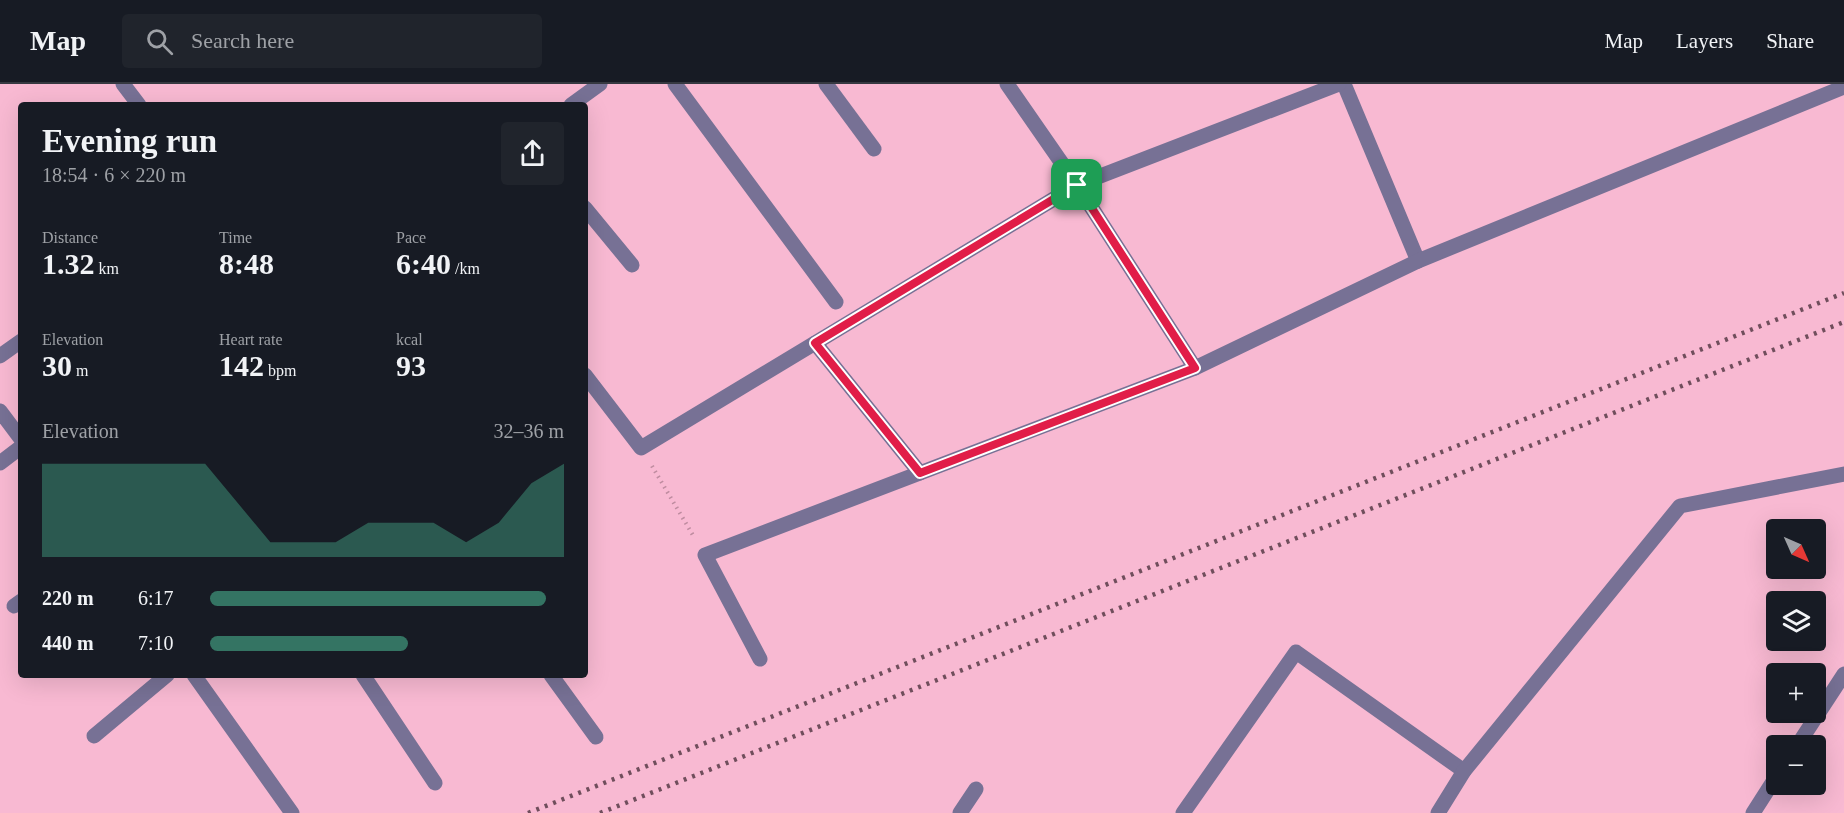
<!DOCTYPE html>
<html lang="en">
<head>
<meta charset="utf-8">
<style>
	body { margin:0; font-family:Georgia,serif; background:#20242c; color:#f1f3f6; height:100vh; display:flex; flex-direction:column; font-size:22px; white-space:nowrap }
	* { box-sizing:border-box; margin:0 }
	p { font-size:20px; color:#9ea1a6 }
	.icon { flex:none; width:33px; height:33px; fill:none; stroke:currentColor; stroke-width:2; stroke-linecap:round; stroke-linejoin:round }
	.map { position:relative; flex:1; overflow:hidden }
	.sheet { position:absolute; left:18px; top:18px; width:570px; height:576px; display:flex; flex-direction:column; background:#171b24; border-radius:6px; box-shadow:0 6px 24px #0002 }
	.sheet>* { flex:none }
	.needle { width:39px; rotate:135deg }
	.buttons { position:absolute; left:1766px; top:435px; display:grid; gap:12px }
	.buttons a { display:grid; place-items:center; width:60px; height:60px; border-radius:6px; background:#171b24; box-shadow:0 6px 24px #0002; font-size:30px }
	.pin { position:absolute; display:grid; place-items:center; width:51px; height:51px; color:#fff; margin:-26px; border-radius:12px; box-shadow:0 3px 9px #0006 }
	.round { display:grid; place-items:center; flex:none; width:63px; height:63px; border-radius:6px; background:#20242c }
	.headline { display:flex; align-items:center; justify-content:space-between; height:102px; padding:0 24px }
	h1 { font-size:33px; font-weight:800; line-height:45px }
	.stats { display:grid; grid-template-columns:repeat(3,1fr); gap:9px; height:102px; padding:6px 24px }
	.stats div { display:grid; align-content:center }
	.stats b { font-size:30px; font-weight:800 }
	.stats small { font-size:16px; font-weight:400 }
	.stats p { font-size:16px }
	.chart { height:168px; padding:12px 24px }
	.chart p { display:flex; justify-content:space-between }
	.chart svg { width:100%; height:108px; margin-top:6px; fill:#347463; opacity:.7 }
	ul { padding:0 24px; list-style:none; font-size:20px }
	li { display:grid; grid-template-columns:96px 72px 1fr; align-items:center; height:45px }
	li i { height:15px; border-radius:8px; background:#347463 }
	header { display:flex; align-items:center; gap:36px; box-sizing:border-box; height:84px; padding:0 30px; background:#171b24; border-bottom:2px solid #363941 }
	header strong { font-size:28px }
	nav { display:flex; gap:33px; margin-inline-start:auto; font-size:21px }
	.search { width:420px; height:54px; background:#20242c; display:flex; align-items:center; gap:15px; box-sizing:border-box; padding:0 21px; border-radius:6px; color:#9ea1a6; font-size:22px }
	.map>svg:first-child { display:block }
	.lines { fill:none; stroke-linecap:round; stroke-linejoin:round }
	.path { stroke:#bf8ca0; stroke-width:4; stroke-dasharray:1.5 4.5; stroke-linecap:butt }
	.minor { stroke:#777195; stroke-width:15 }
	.rail { stroke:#704e5c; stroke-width:4.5; stroke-dasharray:3 6; stroke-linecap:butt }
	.route-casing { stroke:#fff; stroke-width:12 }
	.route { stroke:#e11d48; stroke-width:8 }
</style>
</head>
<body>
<header>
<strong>Map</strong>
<div class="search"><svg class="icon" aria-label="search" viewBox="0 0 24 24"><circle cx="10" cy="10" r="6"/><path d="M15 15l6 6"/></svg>Search here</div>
<nav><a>Map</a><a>Layers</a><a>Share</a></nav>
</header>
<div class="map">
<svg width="1844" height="729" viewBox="0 0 1844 729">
	<rect width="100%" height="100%" fill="#f8b9d2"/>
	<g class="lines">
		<!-- path -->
		<polyline class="path" points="652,382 694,453"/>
		<!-- minor -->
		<g class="minor">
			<polyline points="123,0 139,21"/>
			<polyline points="675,0 836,218"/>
			<polyline points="826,0 874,65"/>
			<polyline points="1007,0 1077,101 1195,284"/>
			<polyline points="1344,0 1418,177"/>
			<polyline points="571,21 600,0"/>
			<polyline points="585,124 632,181"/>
			<polyline points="815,259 920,389"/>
			<polyline points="0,272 21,257"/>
			<polyline points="585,291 641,364 1077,101 1339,0"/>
			<polyline points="0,327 21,355"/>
			<polyline points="0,379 21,363"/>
			<polyline points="14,522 21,517"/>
			<polyline points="760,575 705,471 1195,284 1418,177 1844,3"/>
			<polyline points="194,591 292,729"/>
			<polyline points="363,591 435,699"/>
			<polyline points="551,591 596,653"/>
			<polyline points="94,652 167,591"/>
			<polyline points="1797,662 1844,590"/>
			<polyline points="960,729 976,705"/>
			<polyline points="1183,729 1296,568 1464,687"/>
			<polyline points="1438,729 1464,687 1680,422 1844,390"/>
			<polyline points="1753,729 1776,693"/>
		</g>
		<!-- rail -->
		<g class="rail">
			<polyline points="528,729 1844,209"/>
			<polyline points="600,729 1844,238"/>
		</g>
	</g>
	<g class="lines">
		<!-- route casing -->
		<g class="route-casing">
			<polygon id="route" points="1077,101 1195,284 920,389 815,259"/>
		</g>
		<!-- route -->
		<use href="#route" class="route"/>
	</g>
</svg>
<div class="buttons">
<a><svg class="needle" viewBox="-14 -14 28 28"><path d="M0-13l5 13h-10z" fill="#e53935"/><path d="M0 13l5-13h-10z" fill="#9ea1a6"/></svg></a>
<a><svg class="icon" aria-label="layers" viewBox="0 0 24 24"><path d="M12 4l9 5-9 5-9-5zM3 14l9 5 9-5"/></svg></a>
<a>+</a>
<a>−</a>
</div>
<div class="pin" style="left:1077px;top:101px;background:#1e9e55"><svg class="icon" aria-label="arrive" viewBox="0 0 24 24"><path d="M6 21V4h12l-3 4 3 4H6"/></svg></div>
<section class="sheet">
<div class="headline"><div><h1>Evening run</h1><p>18:54 · 6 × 220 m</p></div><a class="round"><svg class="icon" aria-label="share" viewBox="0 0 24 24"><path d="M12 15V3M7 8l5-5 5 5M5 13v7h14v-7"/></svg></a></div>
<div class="stats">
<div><p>Distance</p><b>1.32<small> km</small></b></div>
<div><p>Time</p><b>8:48</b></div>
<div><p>Pace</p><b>6:40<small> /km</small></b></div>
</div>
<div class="stats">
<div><p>Elevation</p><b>30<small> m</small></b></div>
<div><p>Heart rate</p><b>142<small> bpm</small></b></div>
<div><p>kcal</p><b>93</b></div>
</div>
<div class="chart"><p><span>Elevation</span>32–36 m</p>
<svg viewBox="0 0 160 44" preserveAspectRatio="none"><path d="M0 44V6L10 6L20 6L30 6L40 6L50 6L60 22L70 38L80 38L90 38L100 30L110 30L120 30L130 38L140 30L150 14L160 6V44z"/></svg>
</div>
<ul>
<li><b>220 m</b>6:17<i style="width:95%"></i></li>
<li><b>440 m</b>7:10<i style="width:56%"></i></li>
</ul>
</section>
</div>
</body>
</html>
